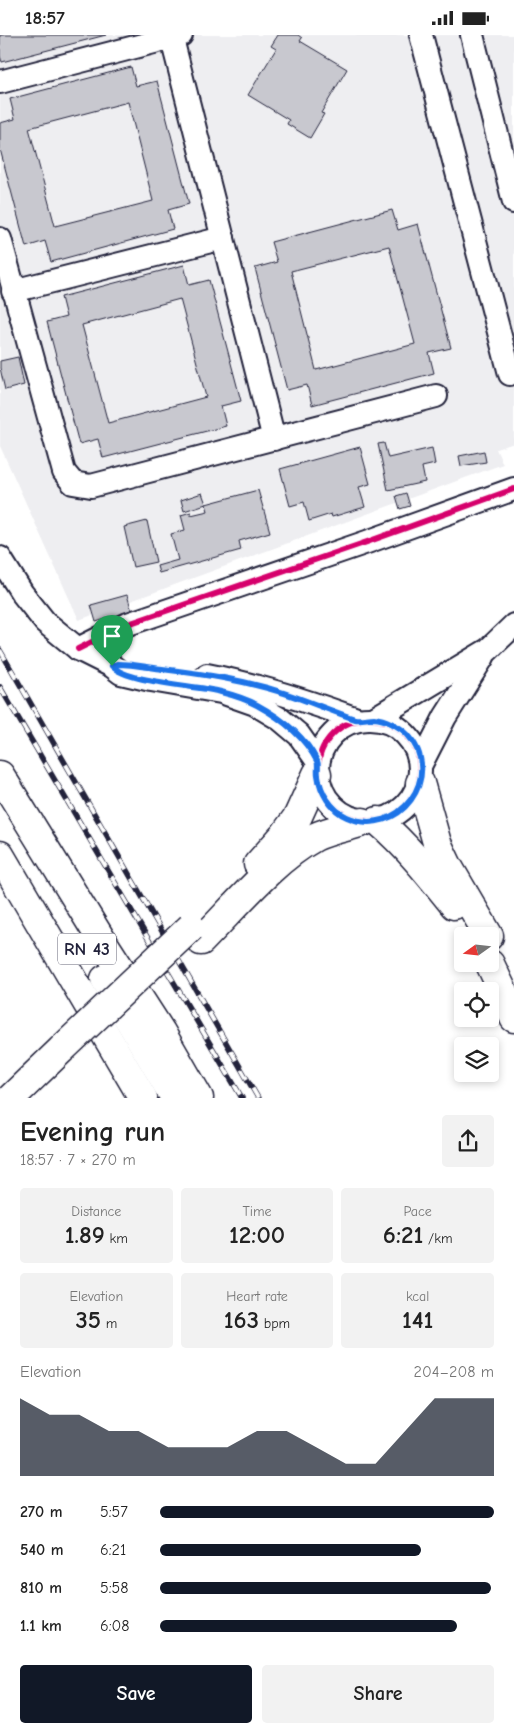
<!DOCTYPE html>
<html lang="en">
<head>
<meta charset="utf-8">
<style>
	body { margin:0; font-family:"Comic Neue",sans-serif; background:#f2f2f2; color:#222; height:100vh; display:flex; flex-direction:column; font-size:19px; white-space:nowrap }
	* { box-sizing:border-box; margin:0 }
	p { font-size:16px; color:#767676 }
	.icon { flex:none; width:28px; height:28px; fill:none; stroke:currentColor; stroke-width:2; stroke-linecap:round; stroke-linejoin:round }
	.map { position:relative; height:1063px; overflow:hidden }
	.sheet { display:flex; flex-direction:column; background:#fff; flex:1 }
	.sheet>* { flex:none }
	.needle { width:32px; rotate:255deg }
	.fabs { position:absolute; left:454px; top:892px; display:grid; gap:10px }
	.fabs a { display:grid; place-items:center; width:45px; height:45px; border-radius:5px; background:#fff; box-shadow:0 2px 8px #0003; font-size:25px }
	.pin { position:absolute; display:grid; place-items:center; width:42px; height:42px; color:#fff; margin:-51px -21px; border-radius:50% 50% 50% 0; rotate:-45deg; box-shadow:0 0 5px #0007 }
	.pin .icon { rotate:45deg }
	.round { display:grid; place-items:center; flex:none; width:52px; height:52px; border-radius:5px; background:#f2f2f2 }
	.head { display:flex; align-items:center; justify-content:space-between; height:85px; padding:0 20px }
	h1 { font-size:28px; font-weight:800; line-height:38px }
	.metrics { display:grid; grid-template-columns:repeat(3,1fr); gap:8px; height:85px; padding:5px 20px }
	.metrics div { display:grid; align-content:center; border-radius:5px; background:#f2f2f2; text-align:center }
	.metrics b { font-size:25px; font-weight:800 }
	.metrics small { font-size:14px; font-weight:400 }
	.metrics p { font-size:14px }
	.chart { height:140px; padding:10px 20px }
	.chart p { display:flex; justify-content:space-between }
	.chart svg { width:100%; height:90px; margin-top:5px; fill:#111827; opacity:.7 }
	.cta { display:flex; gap:10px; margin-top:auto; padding:10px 20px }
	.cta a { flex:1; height:58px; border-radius:5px; background:#111827; color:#fff; font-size:20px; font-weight:800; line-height:58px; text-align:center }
	.cta a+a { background:#f2f2f2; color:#222 }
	ul { padding:0 20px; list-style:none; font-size:16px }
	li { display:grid; grid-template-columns:80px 60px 1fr; align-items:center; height:38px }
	li i { height:12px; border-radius:6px; background:#111827 }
	.status { display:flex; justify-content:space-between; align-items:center; height:35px; padding:0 25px; background:#fff; direction:ltr }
	.status svg { height:14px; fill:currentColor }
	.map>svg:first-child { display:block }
	.built { fill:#eeeef1 }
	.building { fill:#c8c8cf; stroke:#22223b; fill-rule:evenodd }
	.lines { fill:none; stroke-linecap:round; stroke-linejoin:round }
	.minor-casing { stroke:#22223b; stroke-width:26 }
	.highway-casing { stroke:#22223b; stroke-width:31 }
	.minor { stroke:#fff; stroke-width:22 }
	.highway { stroke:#fff; stroke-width:28 }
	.rail-casing { stroke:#22223b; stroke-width:5.5 }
	.rail { stroke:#fff; stroke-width:4; stroke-dasharray:11; stroke-linecap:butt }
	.highway-bridge-casing { stroke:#22223b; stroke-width:31; stroke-linecap:butt }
	.highway-bridge { stroke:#fff; stroke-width:28 }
	.cycleway-casing { stroke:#fff; stroke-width:9 }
	.cycleway { stroke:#d6006c; stroke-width:6 }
	.route-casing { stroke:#fff; stroke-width:10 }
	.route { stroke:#1a73e8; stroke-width:6 }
	.labels { text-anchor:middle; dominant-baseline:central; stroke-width:4; stroke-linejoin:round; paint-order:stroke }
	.shield { fill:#fff; stroke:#646476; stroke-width:1 }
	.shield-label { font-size:18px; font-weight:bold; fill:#22223b }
</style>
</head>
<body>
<div class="status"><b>18:57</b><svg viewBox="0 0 49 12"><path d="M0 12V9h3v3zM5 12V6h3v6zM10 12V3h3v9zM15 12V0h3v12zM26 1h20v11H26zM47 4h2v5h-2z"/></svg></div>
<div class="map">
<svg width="514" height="1063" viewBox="0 0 514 1063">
	<rect width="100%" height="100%" fill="#fff"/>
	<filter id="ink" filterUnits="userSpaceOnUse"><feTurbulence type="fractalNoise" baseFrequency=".02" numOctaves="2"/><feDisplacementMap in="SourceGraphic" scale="10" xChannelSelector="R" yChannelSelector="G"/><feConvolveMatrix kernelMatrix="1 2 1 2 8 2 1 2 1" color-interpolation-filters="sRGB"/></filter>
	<g filter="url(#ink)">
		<!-- built -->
		<polygon class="built" points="0,0 514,0 514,408 496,414 503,429 79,585 0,411"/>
		<!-- building -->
		<g class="building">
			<polygon points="0,0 106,0 2,27 0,21"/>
			<polygon points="278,0 298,0 302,3 300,6 347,34 321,78 324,79 310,103 287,89 289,85 248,60 276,14 271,11"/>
			<path d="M131 32 136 51 157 46 189 169 168 175 173 194 51 227 45 206 26 212 0 114V88L15 84 10 64ZM128 67 153 166 55 191 29 93Z"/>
			<path d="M392 175 398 195 418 189 451 313 429 318 434 338 312 370 307 350 287 355 255 233 277 227 271 207ZM389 211 415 309 316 335 291 236Z"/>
			<path d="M184 230 189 250 209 245 241 366 221 371 226 391 103 423 98 404 79 409 47 287 66 282 61 262ZM180 264 206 362 108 388 82 290Z"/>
			<polygon points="18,322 24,350 5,355 0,333 0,326"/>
			<polygon points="384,408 388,423 432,413 435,429 422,432 425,447 388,455 378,409"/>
			<polygon points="360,412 370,449 359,452 365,472 332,482 331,479 309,486 304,467 290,471 280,434"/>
			<polygon points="484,416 486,427 461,431 459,421"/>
			<polygon points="258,455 270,497 239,506 241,515 159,538 157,531 178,525 171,499 185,495 181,480 191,477 191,480 208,476 206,469"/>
			<polygon points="202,458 206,469 184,476 181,465"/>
			<polygon points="406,458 410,471 400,474 396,461"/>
			<polygon points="147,486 156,527 133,532 124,492"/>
			<polygon points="127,560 132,576 96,587 91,570"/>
		</g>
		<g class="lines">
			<!-- minor casing -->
			<g class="minor-casing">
				<g id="minor">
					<polyline points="171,0 274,404"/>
					<polyline points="421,0 510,339"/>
					<polyline points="472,0 514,167"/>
					<polyline points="0,47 181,0"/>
					<polyline points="0,204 64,437 73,448 91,451 436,361"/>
					<polyline points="13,256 223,203"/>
					<polyline points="0,523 22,558 45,587 78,614 112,631 121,638 151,645 221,657 255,669 280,684 299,700 318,727"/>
					<polyline points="78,614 128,589 367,507 514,454"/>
					<path d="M207 640C259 650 308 666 357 684"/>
					<polyline points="375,683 488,615 514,590"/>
					<circle cx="369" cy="735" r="51"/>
					<polyline points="421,729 445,682 483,622"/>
				</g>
			</g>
			<!-- highway casing -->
			<g class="highway-casing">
				<g id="highway">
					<polyline points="0,740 101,904 161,997 199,1063"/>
					<polyline points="420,748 437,808 448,831 489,901"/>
					<path d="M378 786C407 811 430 840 454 870"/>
					<polyline points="0,820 143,1063"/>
					<polyline points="258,829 285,799 298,781 317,739"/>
					<path d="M201 906C235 872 273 825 315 802 329 795 348 792 363 787"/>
					<polyline points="490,929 507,965 514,983"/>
					<polyline points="105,944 175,1063"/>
					<polyline points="11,1063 63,1013"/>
				</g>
			</g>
			<!-- minor -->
			<use href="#minor" class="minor"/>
			<!-- highway -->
			<use href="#highway" class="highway"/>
			<!-- rail casing -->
			<g class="rail-casing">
				<g id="rail">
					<polyline points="0,615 258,1063"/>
					<polyline points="0,652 242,1063"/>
				</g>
			</g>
			<!-- rail -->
			<use href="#rail" class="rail"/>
			<!-- highway-bridge casing -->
			<g class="highway-bridge-casing">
				<polyline id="highway-bridge" points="63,1013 191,892"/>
			</g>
			<!-- highway-bridge -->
			<use href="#highway-bridge" class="highway-bridge"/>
			<!-- cycleway casing -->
			<g class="cycleway-casing">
				<g id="cycleway">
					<polyline points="78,614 128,589 367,507 514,454"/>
					<circle cx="369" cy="735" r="51"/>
				</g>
			</g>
			<!-- cycleway -->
			<use href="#cycleway" class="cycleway"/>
		</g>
	</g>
	<g class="lines" filter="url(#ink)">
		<!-- route casing -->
		<g class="route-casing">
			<path id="route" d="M117 629C132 629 147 632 162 634 203 639 244 645 284 658 308 666 331 676 355 684 361 685 368 683 374 683 385 684 399 691 407 699 446 741 398 805 347 782 331 775 320 757 318 740 317 735 319 730 317 726 304 700 281 683 257 670 246 664 233 660 221 657 196 650 128 648 112 631Z"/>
		</g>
		<!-- route -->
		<use href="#route" class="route"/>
	</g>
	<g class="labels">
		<!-- shield labels -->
		<rect class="shield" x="58" y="898.5" width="58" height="31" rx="4"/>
		<g class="shield-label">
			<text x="87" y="914">RN 43</text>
		</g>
	</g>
</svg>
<div class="fabs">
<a><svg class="needle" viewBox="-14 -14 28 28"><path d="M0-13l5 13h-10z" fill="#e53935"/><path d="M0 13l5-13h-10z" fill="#767676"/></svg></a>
<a><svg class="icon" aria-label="locate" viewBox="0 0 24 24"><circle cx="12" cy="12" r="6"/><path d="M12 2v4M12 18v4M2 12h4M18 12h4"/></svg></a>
<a><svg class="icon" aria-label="layers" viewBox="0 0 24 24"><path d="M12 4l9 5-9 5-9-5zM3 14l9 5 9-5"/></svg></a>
</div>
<div class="pin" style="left:112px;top:631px;background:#1e9e55"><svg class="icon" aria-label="arrive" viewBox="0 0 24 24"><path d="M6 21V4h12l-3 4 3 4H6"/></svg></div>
</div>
<section class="sheet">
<div class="head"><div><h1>Evening run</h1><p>18:57 · 7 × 270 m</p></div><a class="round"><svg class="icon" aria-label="share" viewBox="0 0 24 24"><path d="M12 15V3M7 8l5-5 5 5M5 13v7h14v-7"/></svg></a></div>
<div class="metrics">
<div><p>Distance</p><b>1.89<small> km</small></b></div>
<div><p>Time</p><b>12:00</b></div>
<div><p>Pace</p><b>6:21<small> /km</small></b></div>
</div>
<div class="metrics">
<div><p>Elevation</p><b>35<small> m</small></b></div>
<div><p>Heart rate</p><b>163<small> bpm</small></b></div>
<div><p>kcal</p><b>141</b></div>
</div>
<div class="chart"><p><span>Elevation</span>204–208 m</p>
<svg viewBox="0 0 160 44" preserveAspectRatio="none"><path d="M0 44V6L10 14L20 14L30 22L40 22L50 30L60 30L70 30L80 22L90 22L100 30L110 38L120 38L130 22L140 6L150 6L160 6V44z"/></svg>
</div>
<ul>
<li><b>270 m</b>5:57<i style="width:100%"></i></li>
<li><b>540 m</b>6:21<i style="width:78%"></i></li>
<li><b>810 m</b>5:58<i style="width:99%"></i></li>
<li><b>1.1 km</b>6:08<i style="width:89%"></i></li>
</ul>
<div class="cta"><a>Save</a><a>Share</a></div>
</section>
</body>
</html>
